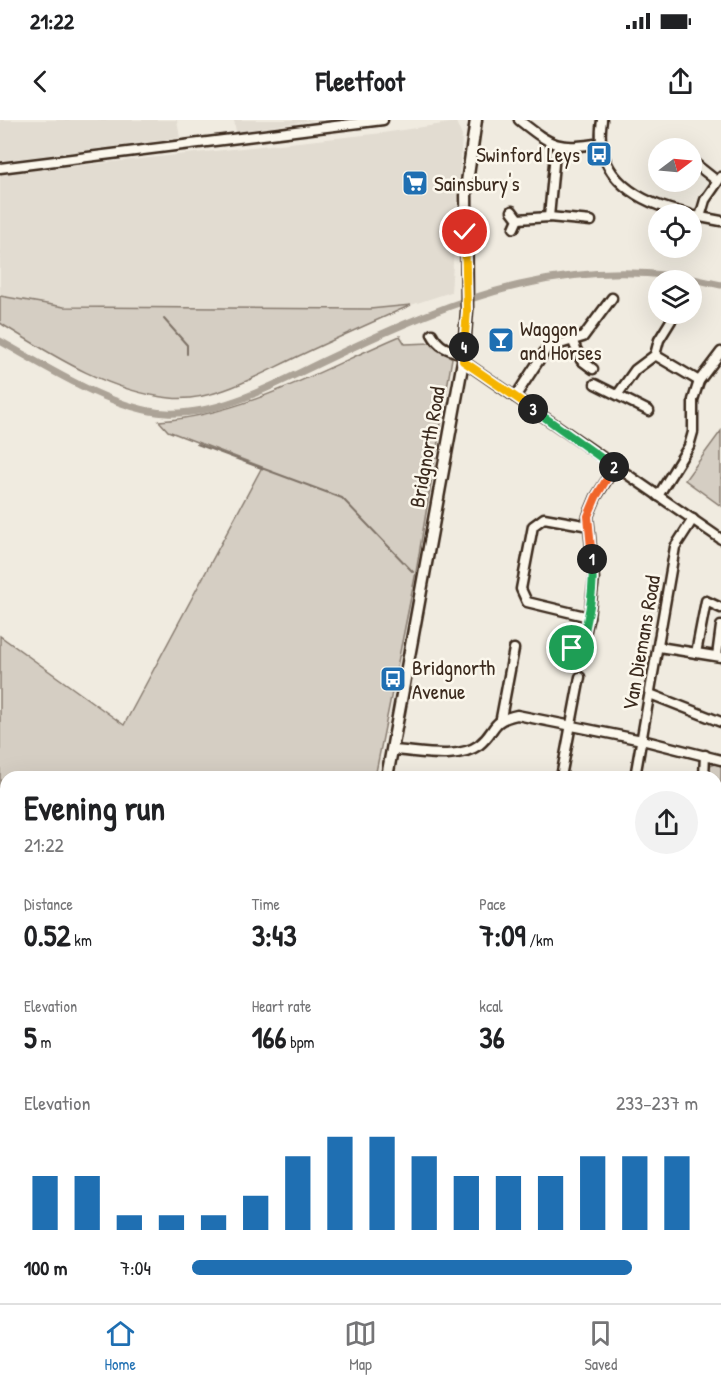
<!DOCTYPE html>
<html lang="en">
<head>
<meta charset="utf-8">
<style>
	body { margin:0; font-family:"Patrick Hand",sans-serif; background:#f2f2f2; color:#202124; height:100vh; display:flex; flex-direction:column; font-size:22px; white-space:nowrap }
	* { box-sizing:border-box; margin:0 }
	p { font-size:20px; color:#757577 }
	.icon { flex:none; width:33px; height:33px; fill:none; stroke:currentColor; stroke-width:2; stroke-linecap:round; stroke-linejoin:round }
	.map { position:relative; flex:1; overflow:hidden }
	.side { position:absolute; left:0px; top:651px; width:722px; height:532px; display:flex; flex-direction:column; background:#fff; border-radius:18px 18px 0 0; box-shadow:0 6px 24px #0002 }
	.side>* { flex:none }
	.needle { width:39px; rotate:74deg }
	.controls { position:absolute; left:648px; top:18px; display:grid; gap:12px }
	.controls a { display:grid; place-items:center; width:54px; height:54px; border-radius:50%; background:#fff; box-shadow:0 6px 24px #0002; font-size:30px }
	.pin { position:absolute; display:grid; place-items:center; width:51px; height:51px; color:#fff; margin:-26px; border:3px solid #fff; border-radius:50%; box-shadow:0 2px 6px #0007 }
	.km { position:absolute; width:30px; height:30px; margin:-15px; border-radius:50%; background:#222; color:#fff; font-size:16px; line-height:30px; text-align:center }
	.round { display:grid; place-items:center; flex:none; width:63px; height:63px; border-radius:32px; background:#f2f2f2 }
	.headline { display:flex; align-items:center; justify-content:space-between; height:102px; padding:0 24px }
	h1 { font-size:33px; font-weight:700; line-height:45px }
	.metrics { display:grid; grid-template-columns:repeat(3,1fr); gap:9px; height:102px; padding:6px 24px }
	.metrics div { display:grid; align-content:center }
	.metrics b { font-size:30px; font-weight:700 }
	.metrics small { font-size:16px; font-weight:400 }
	.metrics p { font-size:16px }
	.chart { height:168px; padding:12px 24px }
	.chart p { display:flex; justify-content:space-between }
	.chart svg { width:100%; height:108px; margin-top:6px; stroke:#1f6fb2; stroke-width:6 }
	ul { padding:0 24px; list-style:none; font-size:20px }
	li { display:grid; grid-template-columns:96px 72px 1fr; align-items:center; height:45px }
	li i { height:15px; border-radius:8px; background:#1f6fb2 }
	.status { display:flex; justify-content:space-between; align-items:center; height:42px; padding:0 30px; background:#fff; direction:ltr }
	.status svg { height:16px; fill:currentColor }
	header { display:flex; justify-content:space-between; align-items:center; height:78px; padding:0 24px; background:#fff; font-size:27px; font-weight:700 }
	.dock { display:flex; justify-content:space-around; align-items:center; height:84px; border-top:2px solid #e0e0e0; background:#fff; font-size:16px; color:#757577 }
	.dock a { display:grid; justify-items:center; gap:3px }
	.dock .on { color:#1f6fb2 }
	.map>svg:first-child { display:block }
	.built { fill:#e2dcd1 }
	.green { fill:#d5cec3; stroke:#887c70; stroke-width:1.5 }
	.lines { fill:none; stroke-linecap:round; stroke-linejoin:round }
	.stream { stroke:#7f7367; stroke-width:2 }
	.canal { stroke:#aca397; stroke-width:7 }
	.street-casing { stroke:#3b2a1e; stroke-width:13 }
	.secondary-casing { stroke:#3b2a1e; stroke-width:15 }
	.street { stroke:#fbf7ec; stroke-width:8 }
	.secondary { stroke:#fbf7ec; stroke-width:10 }
	.split-1-casing { stroke:#fff; stroke-width:12 }
	.split-2-casing { stroke:#fff; stroke-width:12 }
	.split-3-casing { stroke:#fff; stroke-width:12 }
	.split-4-casing { stroke:#fff; stroke-width:12 }
	.split-5-casing { stroke:#fff; stroke-width:12 }
	.split-1 { stroke:#22a559; stroke-width:8 }
	.split-2 { stroke:#f0652b; stroke-width:8 }
	.split-3 { stroke:#22a559; stroke-width:8 }
	.split-4 { stroke:#f5b400; stroke-width:8 }
	.split-5 { stroke:#f5b400; stroke-width:8 }
	.labels { text-anchor:middle; dominant-baseline:central; stroke-width:5; stroke-linejoin:round; paint-order:stroke }
	.poi-label { font-size:21px; fill:#3b2a1e; stroke:#fbf7ec; text-anchor:start }
	.street-label { font-size:21px; fill:#3b2a1e; stroke:#fbf7ec }
</style>
</head>
<body>
<div class="status"><b>21:22</b><svg viewBox="0 0 49 12"><path d="M0 12V9h3v3zM5 12V6h3v6zM10 12V3h3v9zM15 12V0h3v12zM26 1h20v11H26zM47 4h2v5h-2z"/></svg></div>
<header><svg class="icon" aria-label="back" viewBox="0 0 24 24"><path d="M15 5l-7 7 7 7"/></svg>Fleetfoot<svg class="icon" aria-label="share" viewBox="0 0 24 24"><path d="M12 15V3M7 8l5-5 5 5M5 13v7h14v-7"/></svg></header>
<div class="map">
<svg width="721" height="1183" viewBox="0 0 721 1183">
	<rect width="100%" height="100%" fill="#f0ebe0"/>
	<filter id="ink" filterUnits="userSpaceOnUse"><feTurbulence type="fractalNoise" baseFrequency=".0167" numOctaves="2"/><feDisplacementMap in="SourceGraphic" scale="12" xChannelSelector="R" yChannelSelector="G"/><feConvolveMatrix kernelMatrix="1 2 1 2 8 2 1 2 1" color-interpolation-filters="sRGB"/></filter>
	<g filter="url(#ink)">
		<!-- built -->
		<g class="built">
			<polygon points="0,0 177,0 180,18 0,41"/>
			<polygon points="234,0 315,0 236,12"/>
			<polygon points="456,2 462,16 451,172 411,185 370,189 64,187 0,176 0,54 383,13"/>
		</g>
		<!-- green -->
		<g class="green">
			<path d="M0 176 64 187 370 189 411 185C375 201 339 217 303 234 263 252 215 283 170 278 107 271 52 235 0 203Z"/>
			<path d="M400 216 405 224 431 223 452 238 416 452 375 657H6V860H0V516L124 605 262 347 168 311 159 301C244 295 323 249 400 216Z"/>
			<polygon points="721,311 721,386 685,360"/>
			<polygon points="715,644 721,646 721,724 716,724 716,657 708,657 708,647"/>
			<polygon points="721,1056 721,1092 716,1094 716,1057"/>
			<polygon points="0,1092 6,1093 6,1178 279,1178 279,1183 0,1183"/>
			<polygon points="300,1178 433,1178 420,1183 299,1183"/>
		</g>
		<g class="lines">
			<!-- stream -->
			<g class="stream">
				<polyline points="164,199 187,225 187,234"/>
				<polyline points="197,324 342,378 413,452"/>
			</g>
			<!-- canal -->
			<path class="canal" d="M0 221C45 246 113 290 166 293 221 296 279 262 328 239 457 177 577 129 721 165"/>
			<!-- street casing -->
			<g class="street-casing">
				<g id="street">
					<path d="M519 0C553 27 558 30 601 23"/>
					<path d="M602 0C592 59 641 84 689 94"/>
					<polyline points="693,42 717,61"/>
					<polyline points="0,48 383,0"/>
					<polyline points="512,91 518,99 514,108"/>
					<polyline points="695,96 721,101"/>
					<polyline points="549,97 555,33 559,27"/>
					<polyline points="700,97 705,80 721,57"/>
					<polyline points="518,99 549,97 591,101"/>
					<polyline points="675,194 659,220 655,235 699,261"/>
					<path d="M432 214C439 228 449 230 463 234"/>
					<polyline points="573,222 581,240 593,249"/>
					<polyline points="463,241 721,419"/>
					<polyline points="595,264 649,291"/>
					<polyline points="618,274 635,250 655,235"/>
					<polyline points="515,277 547,228 583,217 612,178"/>
					<polyline points="658,376 689,326 693,312 693,280 699,261 721,232"/>
					<polyline points="589,406 544,398 533,406 521,469 527,482 589,497 594,459 588,396 596,377 615,347"/>
					<polyline points="659,527 721,537"/>
					<polyline points="696,533 706,481 721,488"/>
					<polyline points="717,536 721,506"/>
					<polyline points="579,540 589,497"/>
					<polyline points="650,574 721,602"/>
					<polyline points="501,598 514,529"/>
					<path d="M392 630C417 631 457 641 479 625 497 611 489 601 517 595L642 620 721 640"/>
					<polyline points="561,657 580,557"/>
					<polyline points="635,657 675,427 693,399"/>
					<polyline points="704,657 705,635"/>
					<polyline points="716,729 721,728"/>
					<polyline points="670,1178 673,1183"/>
					<polyline points="514,1183 514,1179"/>
					<polyline points="576,1183 583,1178"/>
				</g>
			</g>
			<!-- secondary casing -->
			<g class="secondary-casing">
				<g id="secondary">
					<polyline points="387,657 463,241 467,191 466,69 476,0"/>
					<polyline points="0,870 6,870"/>
					<polyline points="716,895 721,895"/>
					<polyline points="292,1183 294,1178"/>
				</g>
			</g>
			<!-- street -->
			<use href="#street" class="street"/>
			<!-- secondary -->
			<use href="#secondary" class="secondary"/>
		</g>
	</g>
	<g class="lines" filter="url(#ink)">
		<!-- split-1 casing -->
		<g class="split-1-casing">
			<path id="split-1" d="M572 528H581C588 498 595 471 592 439"/>
		</g>
		<!-- split-2 casing -->
		<g class="split-2-casing">
			<polyline id="split-2" points="592,439 588,396 596,377 614,347"/>
		</g>
		<!-- split-3 casing -->
		<g class="split-3-casing">
			<polyline id="split-3" points="533,289 614,347"/>
		</g>
		<!-- split-4 casing -->
		<g class="split-4-casing">
			<polyline id="split-4" points="464,227 463,241 533,289"/>
		</g>
		<!-- split-5 casing -->
		<g class="split-5-casing">
			<polyline id="split-5" points="464,227 467,191 465,112"/>
		</g>
		<!-- split-1 -->
		<use href="#split-1" class="split-1"/>
		<!-- split-2 -->
		<use href="#split-2" class="split-2"/>
		<!-- split-3 -->
		<use href="#split-3" class="split-3"/>
		<!-- split-4 -->
		<use href="#split-4" class="split-4"/>
		<!-- split-5 -->
		<use href="#split-5" class="split-5"/>
	</g>
	<!-- icons -->
	<defs>
		<g id="bus-square" transform="scale(1.35)"><rect x="-9" y="-9" width="18" height="18" rx="4" fill="#1f6fb2" stroke="#fbf7ec"/><path d="M-5-6H5V4H4V6H2V4H-2V6H-4V4H-5ZM-3.5-4V0h7V-4ZM-3.5 1.2v1.5H-2V1.2ZM2 1.2v1.5H3.5V1.2Z" fill="#fff"/></g>
		<g id="supermarket-square" transform="scale(1.35)"><rect x="-9" y="-9" width="18" height="18" rx="4" fill="#1f6fb2" stroke="#fbf7ec"/><path d="M-6-5.5h2.5l.6 2H6L4.5 2H-2.5L-4.4-4H-6ZM-1.5 3.2a1.3 1.3 0 1 0 .1 0ZM3 3.2a1.3 1.3 0 1 0 .1 0Z" fill="#fff"/></g>
		<g id="bar-square" transform="scale(1.35)"><rect x="-9" y="-9" width="18" height="18" rx="4" fill="#1f6fb2" stroke="#fbf7ec"/><path d="M-6-5H6L.8 .8V4.5H3.5V6h-7V4.5H-.8V.8Z" fill="#fff"/></g>
	</defs>
	<g fill-rule="evenodd">
		<use href="#bus-square" x="599" y="34"/>
		<use href="#supermarket-square" x="415" y="63"/>
		<use href="#bar-square" x="501" y="220"/>
		<use href="#bus-square" x="393" y="559"/>
	</g>
	<g class="labels">
		<!-- poi labels -->
		<g class="poi-label">
			<text x="580" y="34" text-anchor="end">Swinford Leys</text>
			<text x="434" y="63">Sainsbury's</text>
			<text x="520" y="208">Waggon<tspan x="520" dy="24">and Horses</tspan></text>
			<text x="412" y="547">Bridgnorth<tspan x="412" dy="24">Avenue</tspan></text>
		</g>
		<!-- street labels -->
		<g class="street-label">
			<text transform="translate(427 327) rotate(-80)">Bridgnorth Road</text>
			<text transform="translate(641 523) rotate(-80)">Van Diemans Road</text>
		</g>
	</g>
</svg>
<div class="controls">
<a><svg class="needle" viewBox="-14 -14 28 28"><path d="M0-13l5 13h-10z" fill="#e53935"/><path d="M0 13l5-13h-10z" fill="#757577"/></svg></a>
<a><svg class="icon" aria-label="locate" viewBox="0 0 24 24"><circle cx="12" cy="12" r="6"/><path d="M12 2v4M12 18v4M2 12h4M18 12h4"/></svg></a>
<a><svg class="icon" aria-label="layers" viewBox="0 0 24 24"><path d="M12 4l9 5-9 5-9-5zM3 14l9 5 9-5"/></svg></a>
</div>
<div class="pin" style="left:572px;top:528px;background:#1e9e55"><svg class="icon" aria-label="arrive" viewBox="0 0 24 24"><path d="M6 21V4h12l-3 4 3 4H6"/></svg></div>
<div class="pin" style="left:465px;top:112px;background:#d93025"><svg class="icon" aria-label="check" viewBox="0 0 24 24"><path d="M5 12l5 5 9-10"/></svg></div>
<b class="km" style="left:592px;top:439px">1</b>
<b class="km" style="left:614px;top:347px">2</b>
<b class="km" style="left:533px;top:289px">3</b>
<b class="km" style="left:464px;top:227px">4</b>
<section class="side">
<div class="headline"><div><h1>Evening run</h1><p>21:22</p></div><a class="round"><svg class="icon" aria-label="share" viewBox="0 0 24 24"><path d="M12 15V3M7 8l5-5 5 5M5 13v7h14v-7"/></svg></a></div>
<div class="metrics">
<div><p>Distance</p><b>0.52<small> km</small></b></div>
<div><p>Time</p><b>3:43</b></div>
<div><p>Pace</p><b>7:09<small> /km</small></b></div>
</div>
<div class="metrics">
<div><p>Elevation</p><b>5<small> m</small></b></div>
<div><p>Heart rate</p><b>166<small> bpm</small></b></div>
<div><p>kcal</p><b>36</b></div>
</div>
<div class="chart"><p><span>Elevation</span>233–237 m</p>
<svg viewBox="0 0 160 44" preserveAspectRatio="none"><path d="M5 44V22M15 44V22M25 44V38M35 44V38M45 44V38M55 44V30M65 44V14M75 44V6M85 44V6M95 44V14M105 44V22M115 44V22M125 44V22M135 44V14M145 44V14M155 44V14"/></svg>
</div>
<ul>
<li><b>100 m</b>7:04<i style="width:87%"></i></li>
</ul>
</section>
</div>
<nav class="dock">
<a class="on"><svg class="icon" aria-label="home" viewBox="0 0 24 24"><path d="M3 11l9-7 9 7M6 9v11h12V9"/></svg>Home</a>
<a><svg class="icon" aria-label="map" viewBox="0 0 24 24"><path d="M3 6l6-2 6 2 6-2v14l-6 2-6-2-6 2zM9 4v14M15 6v14"/></svg>Map</a>
<a><svg class="icon" aria-label="saved" viewBox="0 0 24 24"><path d="M7 4h10v16l-5-4-5 4z"/></svg>Saved</a>
</nav>
</body>
</html>
